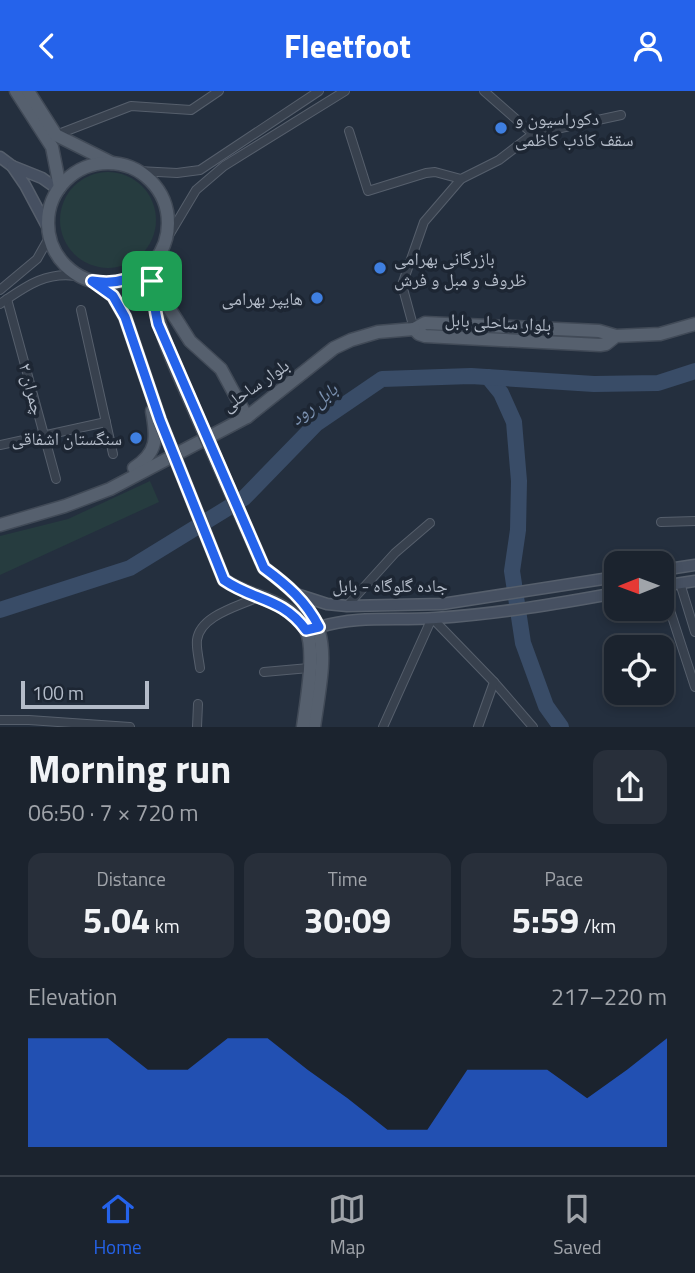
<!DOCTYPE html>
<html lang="en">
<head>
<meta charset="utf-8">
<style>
	body { margin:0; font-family:"Titillium Web","Noto Naskh Arabic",sans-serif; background:#282f3a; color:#f1f3f6; height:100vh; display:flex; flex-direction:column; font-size:26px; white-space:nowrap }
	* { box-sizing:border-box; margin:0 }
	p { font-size:23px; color:#a0a4aa }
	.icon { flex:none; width:38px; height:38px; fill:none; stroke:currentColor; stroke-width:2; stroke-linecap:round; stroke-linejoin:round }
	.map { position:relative; height:636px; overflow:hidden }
	.drawer { display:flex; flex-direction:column; background:#1b232e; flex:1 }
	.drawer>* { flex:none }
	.needle { width:46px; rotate:269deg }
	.tools { position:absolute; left:604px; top:460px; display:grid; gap:14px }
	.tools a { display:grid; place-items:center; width:70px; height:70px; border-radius:14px; background:#1b232e; box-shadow:0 4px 10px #0003,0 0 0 2px #39404a; font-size:35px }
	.scale { position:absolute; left:21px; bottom:18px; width:128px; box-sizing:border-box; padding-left:7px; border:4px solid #b4bcc9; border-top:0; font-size:19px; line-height:24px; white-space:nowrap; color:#b4bcc9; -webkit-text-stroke:5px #1d2633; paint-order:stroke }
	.pin { position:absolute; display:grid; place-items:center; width:60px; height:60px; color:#fff; margin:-30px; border-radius:14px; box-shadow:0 4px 10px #0006 }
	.round { display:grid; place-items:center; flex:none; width:74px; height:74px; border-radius:14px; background:#282f3a }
	.headline { display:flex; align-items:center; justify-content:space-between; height:119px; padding:0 28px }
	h1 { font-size:38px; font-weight:700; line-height:52px }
	.stats { display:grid; grid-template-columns:repeat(3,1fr); gap:10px; height:119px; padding:7px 28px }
	.stats div { display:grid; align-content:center; border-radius:14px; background:#282f3a; text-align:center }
	.stats b { font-size:35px; font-weight:700 }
	.stats small { font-size:19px; font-weight:400 }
	.stats p { font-size:19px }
	.chart { height:196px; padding:14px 28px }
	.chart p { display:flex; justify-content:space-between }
	.chart svg { width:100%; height:126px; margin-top:7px; fill:#2563eb; opacity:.7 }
	header { display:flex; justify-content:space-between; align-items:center; height:91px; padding:0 28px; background:#2563eb; color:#fff; font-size:32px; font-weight:700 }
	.tabs { display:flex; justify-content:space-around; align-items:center; height:98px; border-top:2px solid #39404a; background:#1b232e; font-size:19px; color:#a0a4aa }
	.tabs a { display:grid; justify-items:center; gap:4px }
	.tabs .on { color:#2563eb }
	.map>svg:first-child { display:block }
	.green { fill:#263c3f }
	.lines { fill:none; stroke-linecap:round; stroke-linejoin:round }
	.river { stroke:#394c67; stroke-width:16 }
	.minor-casing { stroke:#565f6c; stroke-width:10 }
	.secondary-casing { stroke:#565f6c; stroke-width:13 }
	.primary-casing { stroke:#414a57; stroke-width:15 }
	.minor { stroke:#38414e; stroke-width:8 }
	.secondary { stroke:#465061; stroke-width:10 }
	.primary { stroke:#56606e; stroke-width:12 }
	.primary-bridge-casing { stroke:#414a57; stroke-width:15; stroke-linecap:butt }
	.primary-bridge { stroke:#56606e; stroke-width:12 }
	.route-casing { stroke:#fff; stroke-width:14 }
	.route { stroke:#2563eb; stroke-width:9 }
	.shop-dot { fill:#3f7fe0; stroke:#1d2633; stroke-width:2.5 }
	.labels { text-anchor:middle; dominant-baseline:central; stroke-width:7; stroke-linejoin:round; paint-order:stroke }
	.poi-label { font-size:18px; fill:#b4bcc9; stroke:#1d2633; text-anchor:start }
	.street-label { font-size:18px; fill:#b4bcc9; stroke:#1d2633 }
	.water-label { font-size:19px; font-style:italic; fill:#7c92b1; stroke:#1d2633 }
</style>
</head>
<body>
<header><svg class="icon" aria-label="back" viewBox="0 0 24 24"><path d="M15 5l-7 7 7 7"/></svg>Fleetfoot<svg class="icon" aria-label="person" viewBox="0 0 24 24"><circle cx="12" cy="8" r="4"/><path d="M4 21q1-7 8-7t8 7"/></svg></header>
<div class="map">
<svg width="695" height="636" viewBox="0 0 695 636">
	<rect width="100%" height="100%" fill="#242f3e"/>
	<!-- green -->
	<g class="green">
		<circle cx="108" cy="129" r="48"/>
		<polygon points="150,390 159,411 0,484 0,445 68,428"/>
	</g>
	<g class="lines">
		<!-- river -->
		<g class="river">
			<polyline points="488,286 501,302 514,331 519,390 518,439 512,480 523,552 546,615 561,636"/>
			<polyline points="0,519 130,477 244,407 316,333 382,288 471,285 594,293 658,292 695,280"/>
		</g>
		<!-- minor casing -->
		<g class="minor-casing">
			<g id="minor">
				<polyline points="484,0 533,43 621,24"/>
				<polyline points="349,40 368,100 426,82 435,81 461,88 499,69 533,43"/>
				<polyline points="55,46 56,44 131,15 191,19 219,0"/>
				<polyline points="138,80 177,82 200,79 319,0"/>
				<polyline points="165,151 196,99 224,75 345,0"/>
				<polyline points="0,199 37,168 50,145"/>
				<polyline points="7,208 56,388"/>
				<path d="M0 213C27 194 48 179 82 186"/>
				<polyline points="81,219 113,363"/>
				<polyline points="414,238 402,194 424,131 461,88"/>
				<polyline points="0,354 106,331"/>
				<polyline points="661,431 695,430"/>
				<polyline points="680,492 695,541"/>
				<polyline points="662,495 695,596"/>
				<polyline points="347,515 395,462 430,432"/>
				<path d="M200 577C199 568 196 557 197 549 200 524 240 515 258 506"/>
				<polyline points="264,581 309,577"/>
				<polyline points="494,591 533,636"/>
				<polyline points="0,629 29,629 130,636"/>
				<polyline points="197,636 198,613"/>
				<polyline points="383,636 432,527 494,591 478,636"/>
			</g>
		</g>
		<!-- secondary casing -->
		<g class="secondary-casing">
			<g id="secondary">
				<polyline points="0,66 12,75"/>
				<polyline points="49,139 25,94 12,75 42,87 59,99"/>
				<polyline points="662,479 695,474"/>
				<polyline points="662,495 695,490"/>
				<polyline points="296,503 327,513 347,515 442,513 616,486"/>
				<path d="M319 536C360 524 394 530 436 527 497 523 556 513 616 502"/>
			</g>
		</g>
		<!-- primary casing -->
		<g class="primary-casing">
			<g id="primary">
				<polyline points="16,0 52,56 60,96"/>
				<polyline points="28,0 56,44 112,72"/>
				<circle cx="108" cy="132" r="60"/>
				<polyline points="152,190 190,250 221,278 247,326"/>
				<polyline points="96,192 113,205 125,226 160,329"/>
				<path d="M152 192C155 238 178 281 196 323"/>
				<polyline points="616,245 606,253 600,254 425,245 419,243 414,238 425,232 599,240 616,245 660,243 695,233"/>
				<path d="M134 377C158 361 157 347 152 320"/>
				<polyline points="0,434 65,415 110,398 247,326 334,257 351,249 378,241 414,238"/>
				<path d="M264 477C335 529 326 555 314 636"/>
				<path d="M224 489C243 502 264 505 283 516 291 520 303 530 306 539 316 560 306 612 303 636"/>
			</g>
		</g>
		<!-- minor -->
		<use href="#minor" class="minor"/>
		<!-- secondary -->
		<use href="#secondary" class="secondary"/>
		<!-- primary -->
		<use href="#primary" class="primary"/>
		<!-- primary-bridge casing -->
		<g class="primary-bridge-casing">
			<g id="primary-bridge">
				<polyline points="196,323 264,477"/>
				<polyline points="160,329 224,489"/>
			</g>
		</g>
		<!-- primary-bridge -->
		<use href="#primary-bridge" class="primary-bridge"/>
	</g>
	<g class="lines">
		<!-- route casing -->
		<g class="route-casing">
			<path id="route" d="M154 171C152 193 153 212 158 233L264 477C287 494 306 510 319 536L306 539C282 506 254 510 224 489L160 329 125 226 113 205 92 190C118 194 135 188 154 171Z"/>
		</g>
		<!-- route -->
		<use href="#route" class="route"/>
	</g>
	<!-- markers -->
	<g class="shop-dot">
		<circle cx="501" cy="37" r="7"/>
		<circle cx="380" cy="177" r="7"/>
		<circle cx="317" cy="207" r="7"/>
		<circle cx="136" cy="347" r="7"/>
	</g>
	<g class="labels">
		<!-- poi labels -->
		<g class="poi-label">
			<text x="515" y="27">دکوراسیون و<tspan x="515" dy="21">سقف کاذب کاظمی</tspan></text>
			<text x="394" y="167">بازرگانی بهرامی<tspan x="394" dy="21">ظروف و مبل و فرش</tspan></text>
			<text x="303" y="207" text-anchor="end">هایپر بهرامی</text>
			<text x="122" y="347" text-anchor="end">سنگستان اشفاقی</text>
		</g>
		<!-- street labels -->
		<g class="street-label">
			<text transform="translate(498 231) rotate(3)">بلوار ساحلی بابل</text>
			<text transform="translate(255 294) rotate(-35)">بلوار ساحلی</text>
			<text transform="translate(32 298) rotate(75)">چمران ۲</text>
			<text x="390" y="494">جاده گلوگاه - بابل</text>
		</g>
		<!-- water labels -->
		<g class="water-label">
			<text transform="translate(313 312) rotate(-39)">بابل رود</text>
		</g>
	</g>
</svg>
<div class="tools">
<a><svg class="needle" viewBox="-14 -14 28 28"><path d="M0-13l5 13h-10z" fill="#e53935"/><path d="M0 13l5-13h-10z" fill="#a0a4aa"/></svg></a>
<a><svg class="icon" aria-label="locate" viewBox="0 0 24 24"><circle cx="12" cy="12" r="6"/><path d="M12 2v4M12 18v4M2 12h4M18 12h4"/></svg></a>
</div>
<div class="scale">100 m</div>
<div class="pin" style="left:152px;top:190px;background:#1e9e55"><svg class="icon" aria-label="arrive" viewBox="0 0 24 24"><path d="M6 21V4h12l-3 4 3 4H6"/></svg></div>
</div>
<section class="drawer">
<div class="headline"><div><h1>Morning run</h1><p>06:50 · 7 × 720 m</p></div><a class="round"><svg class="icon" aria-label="share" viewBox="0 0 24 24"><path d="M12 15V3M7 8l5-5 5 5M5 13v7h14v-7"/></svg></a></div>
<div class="stats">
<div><p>Distance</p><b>5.04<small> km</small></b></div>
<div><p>Time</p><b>30:09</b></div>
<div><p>Pace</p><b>5:59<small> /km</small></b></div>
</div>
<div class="chart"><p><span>Elevation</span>217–220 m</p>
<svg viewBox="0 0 160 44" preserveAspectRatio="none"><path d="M0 44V6L10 6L20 6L30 17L40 17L50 6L60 6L70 17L80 27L90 38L100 38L110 17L120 17L130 17L140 27L150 17L160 6V44z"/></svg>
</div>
</section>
<nav class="tabs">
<a class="on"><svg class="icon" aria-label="home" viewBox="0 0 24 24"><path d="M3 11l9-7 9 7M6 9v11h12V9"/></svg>Home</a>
<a><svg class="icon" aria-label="map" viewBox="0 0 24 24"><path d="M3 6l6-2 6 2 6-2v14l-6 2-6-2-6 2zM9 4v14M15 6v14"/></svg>Map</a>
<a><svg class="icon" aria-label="saved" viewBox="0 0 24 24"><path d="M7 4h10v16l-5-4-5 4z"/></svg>Saved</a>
</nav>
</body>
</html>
